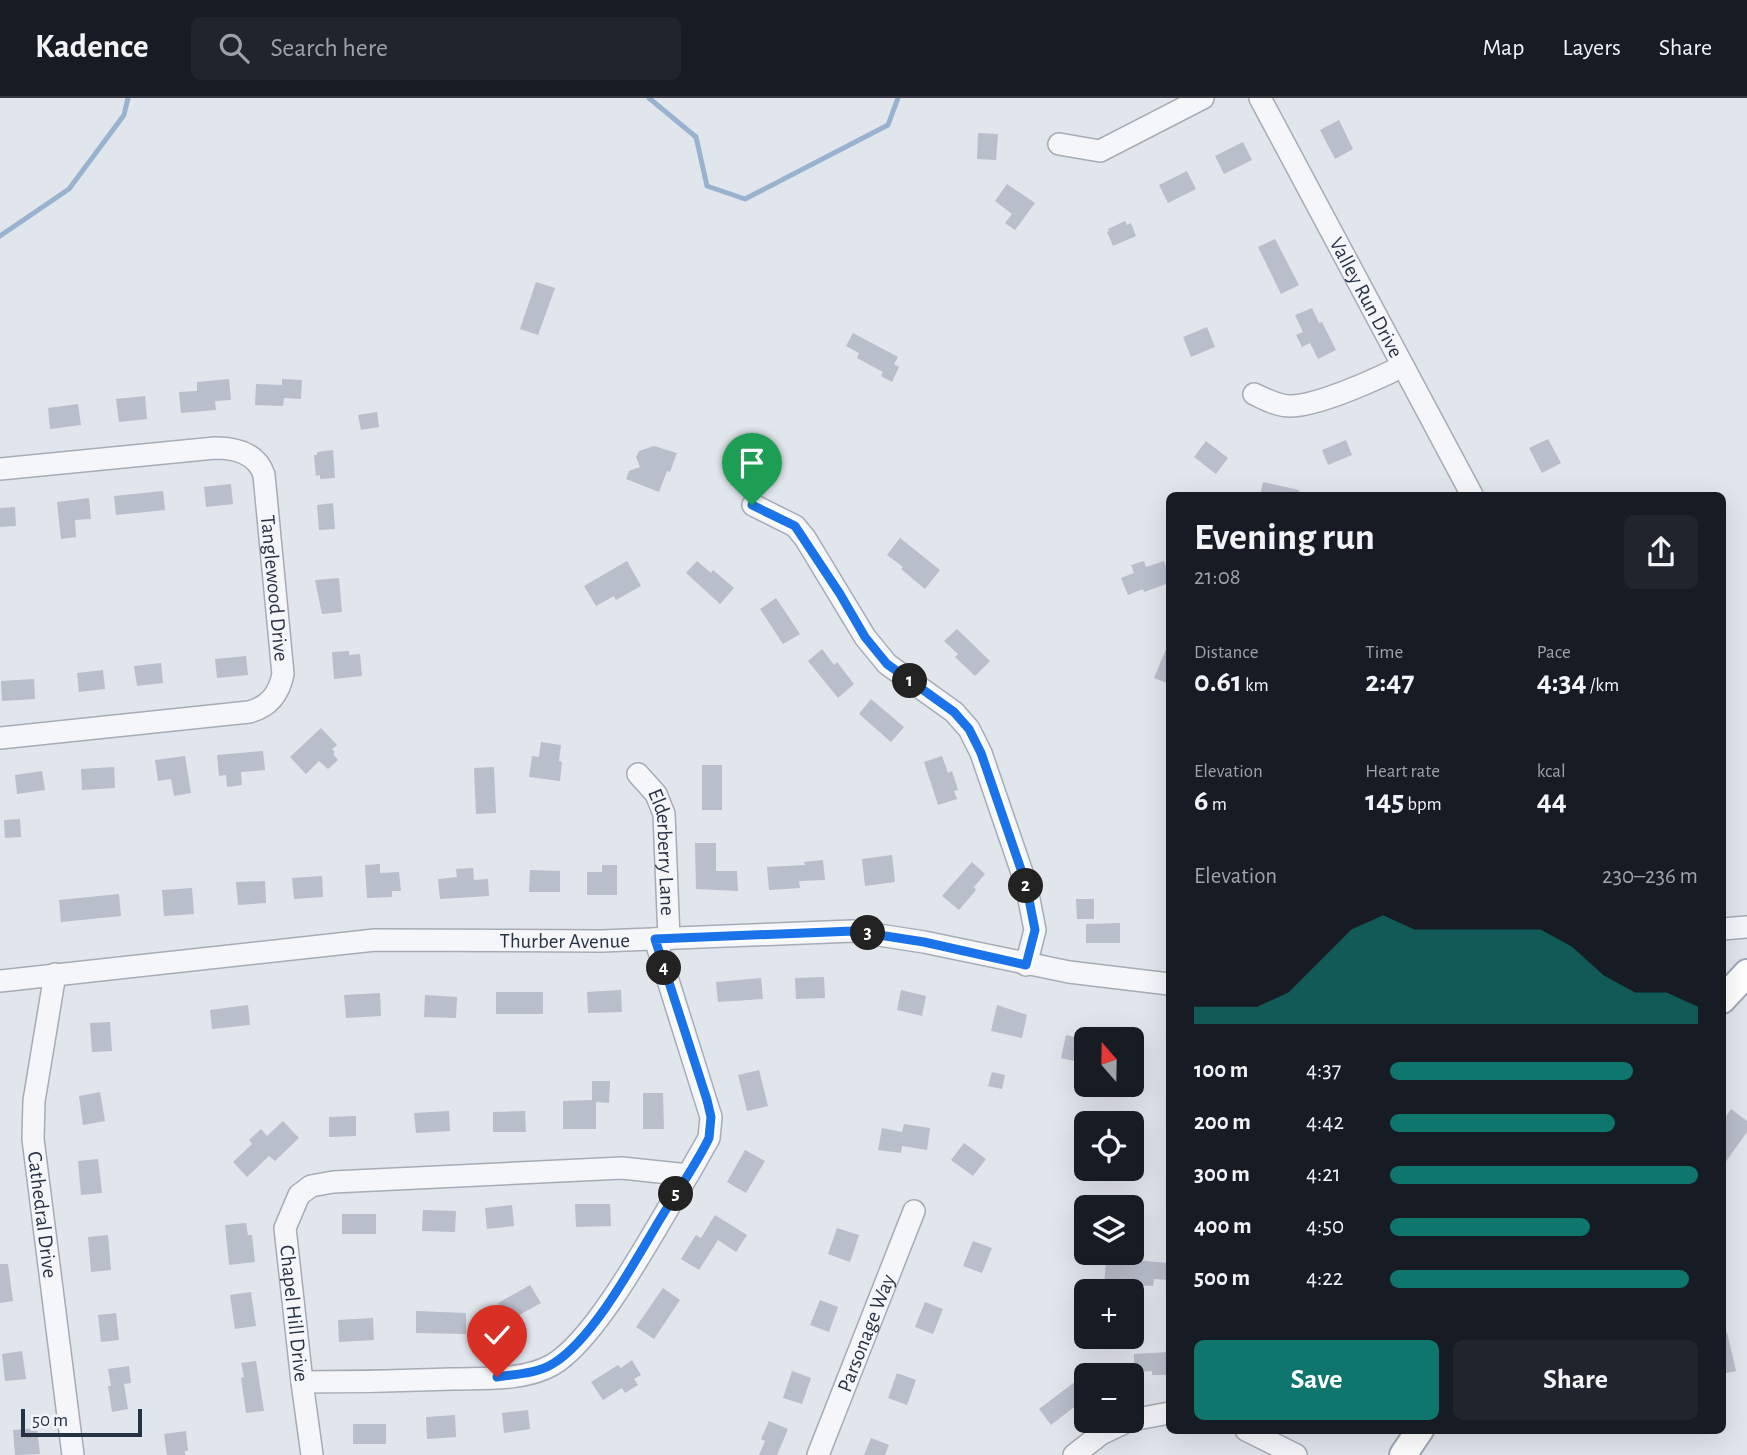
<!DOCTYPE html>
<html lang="en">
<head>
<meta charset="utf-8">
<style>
	body { margin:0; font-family:"Alegreya Sans",sans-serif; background:#20242c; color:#f1f3f6; height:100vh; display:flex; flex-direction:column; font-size:26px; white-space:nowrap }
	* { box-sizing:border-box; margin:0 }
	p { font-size:23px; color:#9ea1a6 }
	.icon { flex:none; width:38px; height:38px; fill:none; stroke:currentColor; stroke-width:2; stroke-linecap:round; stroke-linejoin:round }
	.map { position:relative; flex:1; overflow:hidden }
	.panel { position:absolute; left:1166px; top:394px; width:560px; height:942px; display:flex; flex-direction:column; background:#171b24; border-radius:10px; box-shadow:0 7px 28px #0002 }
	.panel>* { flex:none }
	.needle { width:46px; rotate:340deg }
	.tools { position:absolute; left:1074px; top:929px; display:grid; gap:14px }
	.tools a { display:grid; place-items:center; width:70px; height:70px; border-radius:10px; background:#171b24; box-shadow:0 7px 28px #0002; font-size:35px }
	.scale { position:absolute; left:21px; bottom:18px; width:121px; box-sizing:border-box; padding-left:7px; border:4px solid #273245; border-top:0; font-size:19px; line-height:24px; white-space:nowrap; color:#273245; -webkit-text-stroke:5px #f1f4f8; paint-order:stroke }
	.pin { position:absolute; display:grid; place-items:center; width:60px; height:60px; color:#fff; margin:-72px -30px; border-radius:50% 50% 50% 0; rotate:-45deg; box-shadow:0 0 7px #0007 }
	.pin .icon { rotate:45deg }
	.km { position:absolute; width:35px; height:35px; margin:-18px; border-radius:50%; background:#222; color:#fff; font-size:19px; line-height:35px; text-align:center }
	.round { display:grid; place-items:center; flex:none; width:74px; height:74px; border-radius:10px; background:#20242c }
	.overview { display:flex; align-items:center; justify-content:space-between; height:119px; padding:0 28px }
	h1 { font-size:38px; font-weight:600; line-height:52px }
	.stats { display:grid; grid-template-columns:repeat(3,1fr); gap:10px; height:119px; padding:7px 28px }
	.stats div { display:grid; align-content:center }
	.stats b { font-size:30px; font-weight:600 }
	.stats small { font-size:19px; font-weight:400 }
	.stats p { font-size:19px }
	.chart { height:196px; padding:14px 28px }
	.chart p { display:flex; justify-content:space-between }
	.chart svg { width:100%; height:126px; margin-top:7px; fill:#0f766e; opacity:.7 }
	.cta { display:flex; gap:14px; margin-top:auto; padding:14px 28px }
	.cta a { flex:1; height:80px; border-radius:10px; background:#0f766e; color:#fff; font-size:28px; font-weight:600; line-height:80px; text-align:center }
	.cta a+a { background:#20242c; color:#f1f3f6 }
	ul { padding:0 28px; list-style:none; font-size:23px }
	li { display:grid; grid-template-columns:112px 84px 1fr; align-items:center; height:52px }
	li i { height:18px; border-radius:9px; background:#0f766e }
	header { display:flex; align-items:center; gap:42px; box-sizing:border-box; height:98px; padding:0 35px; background:#171b24; border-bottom:2px solid #363941 }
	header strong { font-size:33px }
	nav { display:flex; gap:38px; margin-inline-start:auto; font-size:24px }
	.search { width:490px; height:63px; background:#20242c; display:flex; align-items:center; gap:18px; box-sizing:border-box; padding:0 24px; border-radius:10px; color:#9ea1a6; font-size:26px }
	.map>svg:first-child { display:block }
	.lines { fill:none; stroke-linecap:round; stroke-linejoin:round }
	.stream { stroke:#99b2cf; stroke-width:5 }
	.building { fill:#b8beca }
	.minor-casing { stroke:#a5acb7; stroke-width:24 }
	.major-casing { stroke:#9fa9b9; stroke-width:30 }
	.minor { stroke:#f5f6f9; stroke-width:21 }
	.major { stroke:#fff; stroke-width:26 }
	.route-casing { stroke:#fff; stroke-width:14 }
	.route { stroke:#1a73e8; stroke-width:9 }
	.labels { text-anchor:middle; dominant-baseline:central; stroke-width:5; stroke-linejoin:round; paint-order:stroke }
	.street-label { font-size:21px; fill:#273245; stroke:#f1f4f8 }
</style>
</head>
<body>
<header>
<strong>Kadence</strong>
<div class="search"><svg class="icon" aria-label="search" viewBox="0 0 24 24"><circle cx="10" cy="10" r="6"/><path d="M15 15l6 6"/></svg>Search here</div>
<nav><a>Map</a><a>Layers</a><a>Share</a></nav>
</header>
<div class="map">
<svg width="1747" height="1357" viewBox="0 0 1747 1357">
	<rect width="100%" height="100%" fill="#e1e5ec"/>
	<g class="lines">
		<!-- stream -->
		<g class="stream">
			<polyline points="649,0 696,39 707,88 745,101 888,27 898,0"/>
			<polyline points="0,138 69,91 124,17 128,0"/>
		</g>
	</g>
	<!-- building -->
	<g class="building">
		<polygon points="1339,22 1353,51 1335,61 1320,32"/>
		<polygon points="978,35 998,36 996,62 977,61"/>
		<polygon points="1243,44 1252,62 1224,76 1215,58"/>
		<polygon points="1187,73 1196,91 1168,105 1159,87"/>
		<polygon points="1007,86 1035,105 1015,132 1005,125 1012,116 995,103"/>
		<polygon points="1125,123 1127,127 1131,125 1136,138 1113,148 1107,134 1109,133 1108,131"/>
		<polygon points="1275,141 1299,187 1281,196 1258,149"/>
		<polygon points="536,184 555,190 538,237 520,231"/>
		<polygon points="1312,210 1319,225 1322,224 1336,252 1318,261 1310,245 1302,249 1296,237 1303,234 1295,217"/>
		<polygon points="1207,229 1215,249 1191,259 1183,239"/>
		<polygon points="853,235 898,259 894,266 899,269 892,284 881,278 883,274 857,260 859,255 846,248"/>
		<polygon points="229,281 231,302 215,303 216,312 181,315 179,294 197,293 197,284"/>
		<polygon points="282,281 302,282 301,301 284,300 283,308 255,307 256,286 282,287"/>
		<polygon points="145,298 147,321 119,324 116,301"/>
		<polygon points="78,306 81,327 50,331 48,310"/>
		<polygon points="377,314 379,329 361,332 358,317"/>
		<polygon points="1548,341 1561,365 1542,375 1529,350"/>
		<polygon points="1346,342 1352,357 1328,367 1322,352"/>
		<polygon points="1206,343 1228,360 1216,376 1194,359"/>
		<polygon points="654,348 677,355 670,374 667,373 659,394 626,381 629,373 640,369 636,359 639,353"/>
		<polygon points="333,352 335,380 320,381 320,377 316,378 314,357 317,357 317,354"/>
		<polygon points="1263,384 1299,392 1298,397 1260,397"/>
		<polygon points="231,386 233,406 206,409 204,389"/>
		<polygon points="163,393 165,412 116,417 114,398"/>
		<polygon points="89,400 91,421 75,422 76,439 61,441 57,404"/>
		<polygon points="333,405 335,431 319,432 317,407"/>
		<polygon points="15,409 16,428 0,429 0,410"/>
		<polygon points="900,440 940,472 925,491 901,471 903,469 887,457"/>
		<polygon points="627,463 641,488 616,502 614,498 596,508 584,488"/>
		<polygon points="697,463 711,475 713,472 734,490 720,506 686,475"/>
		<polygon points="1144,463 1146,469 1164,463 1169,477 1169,485 1144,494 1143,491 1128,497 1121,480 1134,475 1131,467"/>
		<polygon points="339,480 342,514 322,516 315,482"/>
		<polygon points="776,500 800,536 783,546 760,511"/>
		<polygon points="957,531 990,563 975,578 955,559 958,556 944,543"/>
		<polygon points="1169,544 1169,586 1154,580"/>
		<polygon points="822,551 834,567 837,564 854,586 838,600 808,563"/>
		<polygon points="349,553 349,557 360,556 362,578 334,581 332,554"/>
		<polygon points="246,558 248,577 217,580 215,561"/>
		<polygon points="161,565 163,585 137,588 134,568"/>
		<polygon points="103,572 105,591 79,594 77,575"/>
		<polygon points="34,581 35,601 2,603 1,583"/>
		<polygon points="871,601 904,629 891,644 859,616"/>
		<polygon points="321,630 337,647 332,651 335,654 333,656 338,662 328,671 319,663 306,676 290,659"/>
		<polygon points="541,644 561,647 559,663 562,664 560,683 529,679 532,658 539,659"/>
		<polygon points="263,653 265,672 241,674 242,687 227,689 226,677 219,678 217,657"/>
		<polygon points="185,658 191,695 174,698 171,681 158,683 155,662"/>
		<polygon points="942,658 948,675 952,673 958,692 954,693 957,701 938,707 924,664"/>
		<rect x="702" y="667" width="20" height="45"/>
		<polygon points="114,669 115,690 82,692 81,671"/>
		<polygon points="494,669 496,715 476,716 474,670"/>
		<polygon points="42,673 45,692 17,696 15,677"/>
		<polygon points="20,721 21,739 5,740 4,722"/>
		<polygon points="695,745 716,745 716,773 737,773 738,793 696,791"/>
		<polygon points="892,757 895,784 865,788 862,761"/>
		<polygon points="823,762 825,782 799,783 800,790 769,792 767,769 805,767 804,764"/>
		<polygon points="972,764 985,776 974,789 976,792 959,812 942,798"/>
		<polygon points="380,766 380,775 399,774 401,793 392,793 392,799 367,800 365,767"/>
		<polygon points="602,767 617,767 617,797 587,797 587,774 602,774"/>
		<polygon points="473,770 474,782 488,781 489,798 440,801 438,781 457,779 456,771"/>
		<polygon points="530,772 560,773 560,794 529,794"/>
		<polygon points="322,778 323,799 294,801 292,780"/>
		<polygon points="265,783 266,805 238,807 236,784"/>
		<polygon points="192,790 194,816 164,818 162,792"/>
		<polygon points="119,796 121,818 61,824 59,802"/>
		<polygon points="1076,801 1094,801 1094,821 1077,821"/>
		<polygon points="1120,825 1120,845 1086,845 1086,826"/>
		<polygon points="824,879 825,900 796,901 795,880"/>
		<polygon points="761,880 763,901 718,904 716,884"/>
		<polygon points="621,892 622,914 588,915 587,894"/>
		<polygon points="901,892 926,898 922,918 897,912"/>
		<rect x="496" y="894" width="47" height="22"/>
		<polygon points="380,895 381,918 346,920 344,897"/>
		<polygon points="425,897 457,899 456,920 424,919"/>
		<polygon points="248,907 250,927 212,931 210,912"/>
		<polygon points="997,907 1027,917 1022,940 991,933"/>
		<polygon points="110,924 112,953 92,954 90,925"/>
		<polygon points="1066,937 1087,942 1087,966 1061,960"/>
		<polygon points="759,972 768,1008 747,1013 738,977"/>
		<polygon points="992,974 1005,977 1002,991 988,988"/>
		<polygon points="592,983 610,983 609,1005 596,1004 596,1031 563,1031 563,1003 592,1002"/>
		<polygon points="100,994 105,1023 83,1027 79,998"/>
		<polygon points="643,995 663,995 664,1031 643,1031"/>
		<polygon points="1731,1011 1747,1023 1747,1034 1722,1069 1722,1024"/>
		<polygon points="449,1013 450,1033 416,1035 414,1015"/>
		<polygon points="525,1013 526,1034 493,1034 493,1014"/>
		<polygon points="356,1018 356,1038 329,1039 329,1019"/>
		<polygon points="283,1023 299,1040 275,1063 269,1058 247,1079 233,1064 252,1046 249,1042 261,1031 267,1038"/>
		<polygon points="904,1026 930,1030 927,1052 902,1048 901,1055 878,1052 882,1030 902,1034"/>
		<polygon points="964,1045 986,1061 973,1078 951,1062"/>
		<polygon points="745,1052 765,1063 746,1095 727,1084"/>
		<polygon points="98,1061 102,1095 81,1097 78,1063"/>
		<polygon points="575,1106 610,1106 611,1128 576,1129"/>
		<polygon points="512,1107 514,1128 487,1131 485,1110"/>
		<polygon points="423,1112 456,1113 455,1134 422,1133"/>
		<rect x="342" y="1116" width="34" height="20"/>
		<polygon points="715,1117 747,1137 736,1154 718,1142 699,1172 681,1161 696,1137 701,1140"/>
		<polygon points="246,1125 248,1137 252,1137 255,1164 229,1167 225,1127"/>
		<polygon points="837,1130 859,1137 850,1164 828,1156"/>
		<polygon points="108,1137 111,1172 91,1174 88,1139"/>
		<polygon points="973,1143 992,1150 982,1175 963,1168"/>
		<polygon points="1121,1161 1169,1165 1169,1182 1154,1181 1153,1188 1104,1186 1106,1164 1121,1165"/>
		<polygon points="0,1166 8,1166 13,1203 0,1205"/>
		<polygon points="530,1187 541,1205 508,1223 498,1205"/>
		<polygon points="663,1190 680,1202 654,1241 636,1229"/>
		<polygon points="251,1194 256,1228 235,1231 230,1197"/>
		<polygon points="820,1202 838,1209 829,1234 810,1227"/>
		<polygon points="925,1204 943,1211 933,1236 915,1229"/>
		<polygon points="416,1213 466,1215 466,1236 416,1235"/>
		<polygon points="116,1215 119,1242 101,1244 98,1217"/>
		<polygon points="373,1220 374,1242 339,1244 338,1222"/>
		<polygon points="1727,1234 1736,1273 1722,1276 1722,1235"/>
		<polygon points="22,1253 26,1281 5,1283 2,1256"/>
		<polygon points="1169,1254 1169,1277 1152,1277 1152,1273 1134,1274 1134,1256"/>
		<polygon points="632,1262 641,1277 634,1281 638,1287 625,1295 622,1290 603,1302 591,1284 618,1267 621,1270"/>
		<polygon points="256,1263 264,1313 246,1315 241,1280 244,1279 241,1265"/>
		<polygon points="129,1268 131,1285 124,1286 128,1311 112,1314 108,1288 111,1288 108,1271"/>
		<polygon points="792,1273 811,1280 802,1306 783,1300"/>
		<polygon points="897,1275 916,1282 907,1307 888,1300"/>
		<polygon points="1076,1283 1087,1299 1051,1327 1039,1311"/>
		<polygon points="528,1312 530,1331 504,1335 502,1315"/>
		<polygon points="455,1317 456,1339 427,1341 426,1319"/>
		<polygon points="769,1323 788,1331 777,1357 759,1357 765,1343 761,1341"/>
		<rect x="353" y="1326" width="33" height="20"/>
		<polygon points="37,1330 40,1356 15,1357 13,1332"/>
		<polygon points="186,1333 188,1353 185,1353 185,1357 167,1357 164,1336"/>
		<polygon points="871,1340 889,1347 885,1357 864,1357"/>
	</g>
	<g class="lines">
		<!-- minor casing -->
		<g class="minor-casing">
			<g id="minor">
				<path id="s1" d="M1260 0 1472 397"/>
				<polyline points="1059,46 1100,53 1203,0"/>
				<path d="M1254 296C1265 301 1277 308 1290 308 1318 308 1377 281 1403 268"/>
				<path id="s2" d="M0 371 215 350C236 350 257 355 264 377L283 576C279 596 269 609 249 614L0 640"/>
				<polyline points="753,407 795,428 805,440 865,539 887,566 954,614 969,631 981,655 1026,786 1035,832 1026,867"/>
				<path id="s3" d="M638 676 656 696 664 716 669 841"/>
				<polyline points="1722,831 1747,829"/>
				<path id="s4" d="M655 841 711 1019 709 1040 688 1077 622 1070 333 1084 311 1088 299 1097 285 1130 302 1284C352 1284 402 1283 452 1281 483 1280 524 1283 552 1267 598 1241 658 1125 688 1077"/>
				<path id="s5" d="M55 876 34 1003 33 1041 73 1357"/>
				<path id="s6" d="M0 883 375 842 602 843 853 833 924 844 1069 874 1169 886"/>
				<polyline points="302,1284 312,1357"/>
				<polyline points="1132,1322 1169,1315"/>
				<polyline points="1246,1332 1296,1357"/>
				<path id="s7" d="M818 1357 914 1113"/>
				<polyline points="1074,1357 1101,1336 1128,1323"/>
			</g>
		</g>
		<!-- major casing -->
		<g class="major-casing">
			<g id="major">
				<polyline points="1722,902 1747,875"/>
				<polyline points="1403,1357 1420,1332"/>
			</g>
		</g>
		<!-- minor -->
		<use href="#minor" class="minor"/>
		<!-- major -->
		<use href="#major" class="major"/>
	</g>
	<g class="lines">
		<!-- route casing -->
		<g class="route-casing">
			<path id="route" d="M497 1279C516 1276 537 1276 554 1265 595 1239 636 1161 662 1118 678 1092 696 1067 709 1040L711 1019 707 1002 655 841 853 833 924 844 1026 867 1035 832 1026 786 981 655 969 631 954 614 887 566 865 539 840 496 795 428 752 407"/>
		</g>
		<!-- route -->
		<use href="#route" class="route"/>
	</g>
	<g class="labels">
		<!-- street labels -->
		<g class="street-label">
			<text stroke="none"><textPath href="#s1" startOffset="226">Valley Run Drive</textPath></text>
			<text stroke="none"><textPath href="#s2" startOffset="390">Tanglewood Drive</textPath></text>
			<text stroke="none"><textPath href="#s3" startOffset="86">Elderberry Lane</textPath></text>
			<text stroke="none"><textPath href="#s6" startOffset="567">Thurber Avenue</textPath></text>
			<text stroke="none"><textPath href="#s5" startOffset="243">Cathedral Drive</textPath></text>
			<text stroke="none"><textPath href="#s4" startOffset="765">Chapel Hill Drive</textPath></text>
			<text stroke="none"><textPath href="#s7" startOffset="131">Parsonage Way</textPath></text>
		</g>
	</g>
</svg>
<div class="tools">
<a><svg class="needle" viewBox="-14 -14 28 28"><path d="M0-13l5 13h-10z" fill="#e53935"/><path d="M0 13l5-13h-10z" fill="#9ea1a6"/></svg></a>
<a><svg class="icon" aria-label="locate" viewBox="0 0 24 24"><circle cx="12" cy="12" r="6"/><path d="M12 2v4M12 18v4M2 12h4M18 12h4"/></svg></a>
<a><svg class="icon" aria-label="layers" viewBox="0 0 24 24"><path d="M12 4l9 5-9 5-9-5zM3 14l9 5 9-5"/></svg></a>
<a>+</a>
<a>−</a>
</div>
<div class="scale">50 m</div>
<div class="pin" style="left:752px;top:407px;background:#1e9e55"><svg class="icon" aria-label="arrive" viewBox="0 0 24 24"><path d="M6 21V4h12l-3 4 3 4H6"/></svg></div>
<div class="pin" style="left:497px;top:1279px;background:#d93025"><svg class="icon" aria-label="check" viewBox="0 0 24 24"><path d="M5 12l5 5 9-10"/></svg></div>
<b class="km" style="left:910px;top:583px">1</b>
<b class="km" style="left:1026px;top:788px">2</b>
<b class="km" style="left:868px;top:835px">3</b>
<b class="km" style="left:664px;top:870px">4</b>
<b class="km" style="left:676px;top:1096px">5</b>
<section class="panel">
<div class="overview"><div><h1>Evening run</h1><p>21:08</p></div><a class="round"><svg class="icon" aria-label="share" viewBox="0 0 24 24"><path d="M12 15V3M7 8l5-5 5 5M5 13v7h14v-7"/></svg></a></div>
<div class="stats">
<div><p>Distance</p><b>0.61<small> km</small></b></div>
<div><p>Time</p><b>2:47</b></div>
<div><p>Pace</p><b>4:34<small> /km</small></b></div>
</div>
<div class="stats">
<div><p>Elevation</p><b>6<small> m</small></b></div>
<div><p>Heart rate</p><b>145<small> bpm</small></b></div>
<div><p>kcal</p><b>44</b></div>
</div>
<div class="chart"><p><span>Elevation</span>230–236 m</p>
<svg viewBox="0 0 160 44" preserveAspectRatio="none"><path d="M0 44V38L10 38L20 38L30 33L40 22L50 11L60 6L70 11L80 11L90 11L100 11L110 11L120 17L130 27L140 33L150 33L160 38V44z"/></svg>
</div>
<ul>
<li><b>100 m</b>4:37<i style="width:79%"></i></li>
<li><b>200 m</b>4:42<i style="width:73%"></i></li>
<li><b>300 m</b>4:21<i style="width:100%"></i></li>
<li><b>400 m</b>4:50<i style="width:65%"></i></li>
<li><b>500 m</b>4:22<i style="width:97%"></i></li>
</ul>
<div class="cta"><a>Save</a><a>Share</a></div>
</section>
</div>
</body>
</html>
